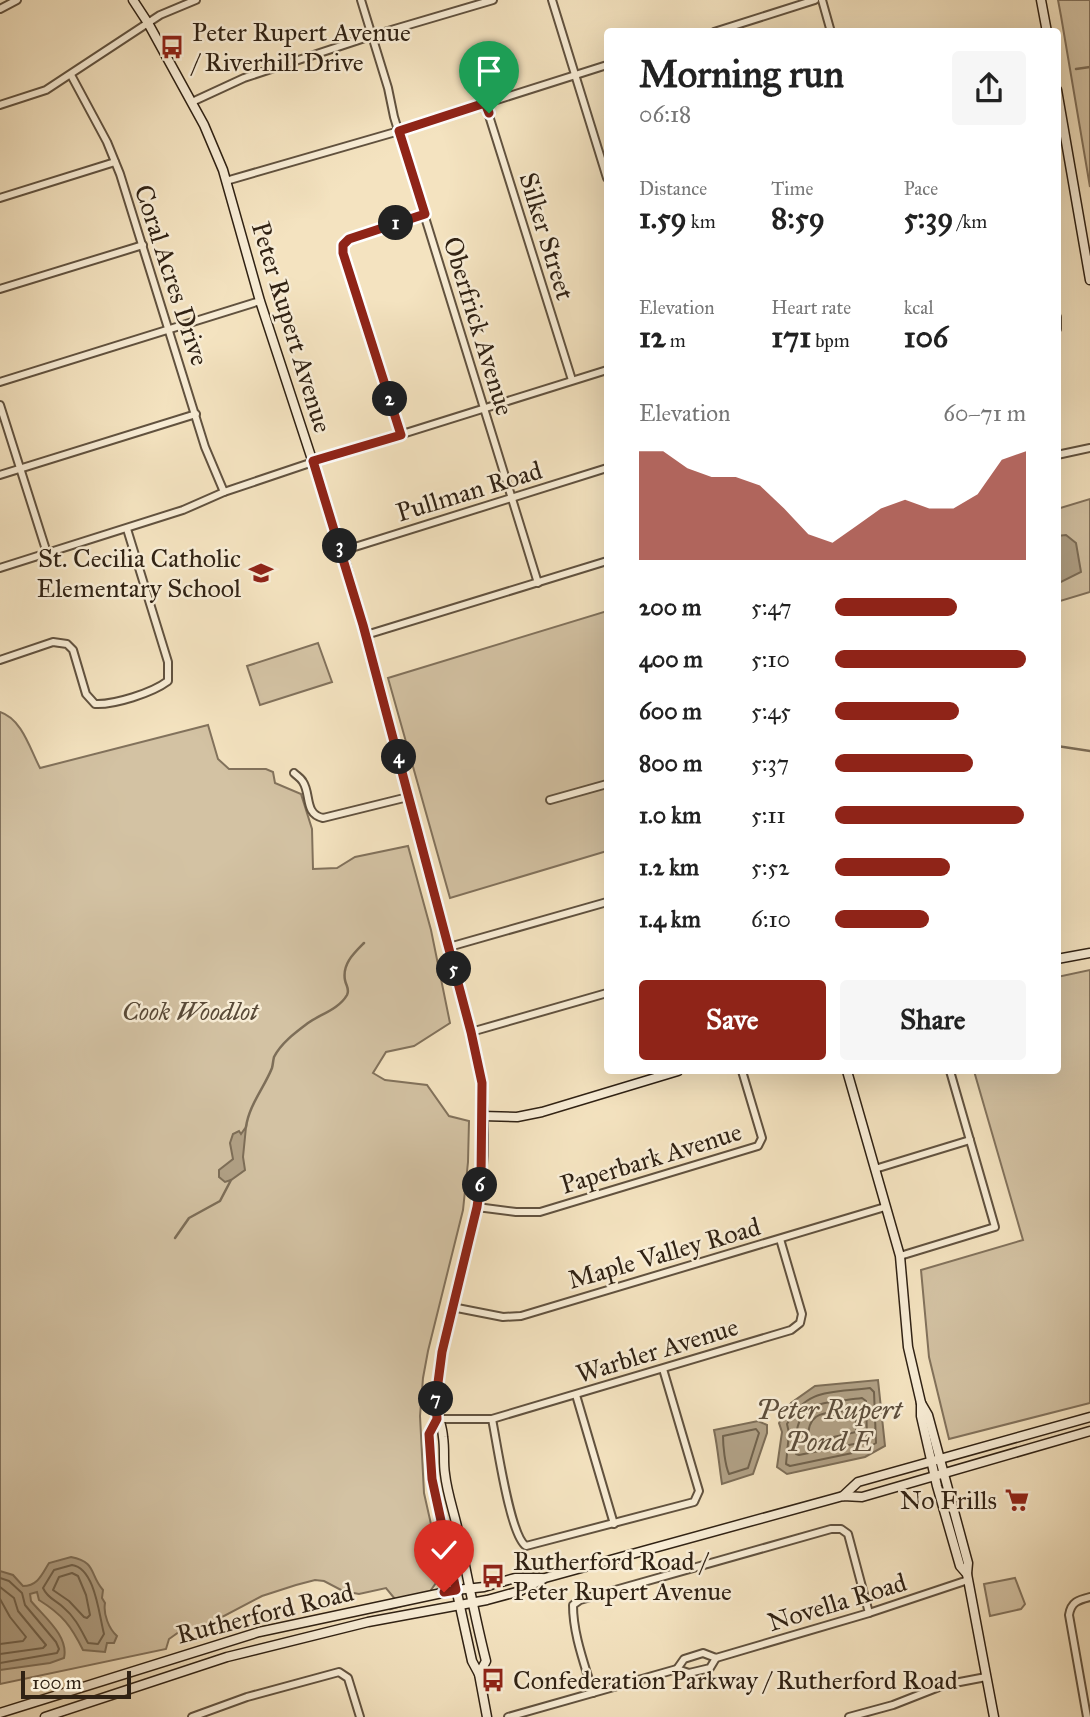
<!DOCTYPE html>
<html lang="en">
<head>
<meta charset="utf-8">
<style>
	body { margin:0; font-family:"IM FELL Great Primer",serif; background:#f6f6f6; color:#222; height:100vh; display:flex; flex-direction:column; font-size:26px; white-space:nowrap }
	* { box-sizing:border-box; margin:0 }
	p { font-size:23px; color:#767676 }
	.icon { flex:none; width:38px; height:38px; fill:none; stroke:currentColor; stroke-width:2; stroke-linecap:round; stroke-linejoin:round }
	.map { position:relative; flex:1; overflow:hidden }
	.panel { position:absolute; left:604px; top:28px; width:457px; height:1046px; display:flex; flex-direction:column; background:#fff; border-radius:7px; box-shadow:0 7px 28px #0002 }
	.panel>* { flex:none }
	.scale { position:absolute; left:21px; bottom:18px; width:110px; box-sizing:border-box; padding-left:7px; border:4px solid #302214; border-top:0; font-size:19px; line-height:24px; white-space:nowrap; color:#302214; -webkit-text-stroke:5px #f8edd6; paint-order:stroke }
	.pin { position:absolute; display:grid; place-items:center; width:60px; height:60px; color:#fff; margin:-72px -30px; border-radius:50% 50% 50% 0; rotate:-45deg; box-shadow:0 0 7px #0007 }
	.pin .icon { rotate:45deg }
	.km { position:absolute; width:35px; height:35px; margin:-18px; border-radius:50%; background:#222; color:#fff; font-size:19px; line-height:35px; text-align:center }
	.round { display:grid; place-items:center; flex:none; width:74px; height:74px; border-radius:7px; background:#f6f6f6 }
	.summary { display:flex; align-items:center; justify-content:space-between; height:119px; padding:0 35px }
	h1 { font-size:38px; font-weight:700; line-height:52px }
	.figures { display:grid; grid-template-columns:repeat(3,1fr); gap:10px; height:119px; padding:7px 35px }
	.figures div { display:grid; align-content:center }
	.figures b { font-size:30px; font-weight:700 }
	.figures small { font-size:19px; font-weight:400 }
	.figures p { font-size:19px }
	.chart { height:196px; padding:14px 35px }
	.chart p { display:flex; justify-content:space-between }
	.chart svg { width:100%; height:126px; margin-top:7px; fill:#8f2418; opacity:.7 }
	.action { display:flex; gap:14px; margin-top:auto; padding:14px 35px }
	.action a { flex:1; height:80px; border-radius:7px; background:#8f2418; color:#fff; font-size:28px; font-weight:700; line-height:80px; text-align:center }
	.action a+a { background:#f6f6f6; color:#222 }
	ul { padding:0 35px; list-style:none; font-size:23px }
	li { display:grid; grid-template-columns:112px 84px 1fr; align-items:center; height:52px }
	li i { height:18px; border-radius:9px; background:#8f2418 }
	.map>svg:first-child { display:block }
	.green { fill:#d3c2a3; stroke:#82725c; stroke-width:2 }
	.water { fill:#b1a186; stroke:#7d6e58; stroke-width:2 }
	.lines { fill:none; stroke-linecap:round; stroke-linejoin:round }
	.shore { stroke:#70624d; stroke-width:2 }
	.stream { stroke:#7d6e58; stroke-width:2.5 }
	.street-casing { stroke:#61523f; stroke-width:10 }
	.secondary-casing { stroke:#302214; stroke-width:11 }
	.street { stroke:#f8edd6; stroke-width:6 }
	.secondary { stroke:#f8edd6; stroke-width:8 }
	.route-casing { stroke:#fff; stroke-width:14 }
	.route { stroke:#8f2418; stroke-width:9 }
	.labels { text-anchor:middle; dominant-baseline:central; stroke-width:5; stroke-linejoin:round; paint-order:stroke }
	.poi-label { font-size:26px; fill:#302214; stroke:#f8edd6; text-anchor:start }
	.street-label { font-size:26px; fill:#302214; stroke:#f8edd6 }
	.park-label { font-size:26px; font-style:italic; fill:#594a38; stroke:#f8edd6 }
	.water-label { font-size:28px; font-style:italic; fill:#5d4e3c; stroke:#f8edd6 }
</style>
</head>
<body>
<div class="map">
<svg width="1090" height="1717" viewBox="0 0 1090 1717">
	<rect width="100%" height="100%" fill="#f4e3c0"/>
	<filter id="stains"><feTurbulence type="fractalNoise" baseFrequency=".00286" numOctaves="4"/><feColorMatrix values="0 0 0 0 .2 0 0 0 0 .09 0 0 0 0 .02 0 0 0 .5 -.17"/></filter>
	<radialGradient id="worn" r=".72"><stop offset=".6" stop-color="#630" stop-opacity="0"/><stop offset="1" stop-color="#630" stop-opacity=".3"/></radialGradient>
	<!-- green -->
	<g class="green">
		<polygon points="1058,0 1090,0 1090,187 1061,16"/>
		<polygon points="1090,499 1090,592 1057,602 1057,509"/>
		<polygon points="607,611 607,851 450,898 388,678"/>
		<polygon points="318,643 332,682 260,705 247,666"/>
		<path d="M0 712C22 719 30 749 40 768L208 725 218 759 229 769H266L273 772 275 783 301 794 312 829 313 869 337 868 355 857 408 846 431 930 450 1023 414 1046 386 1052 373 1073 385 1080 427 1085 449 1116 469 1121 468 1162 463 1210 428 1351 423 1378 420 1416 424 1493 442 1573 439 1577H437L438 1580 424 1600 391 1609 395 1599 386 1588 359 1594 343 1591 324 1581 315 1580 296 1585 262 1596 205 1626 179 1632 169 1639 166 1649 0 1684Z"/>
		<polygon points="1090,970 1090,1403 949,1439 929,1357 921,1270 1023,1240 974,1071 1057,1071 1057,977"/>
		<polygon points="1015,1578 1025,1604 1021,1609 990,1616 984,1584"/>
	</g>
	<!-- water -->
	<g class="water">
		<polygon points="1066,535 1076,543 1081,572 1057,584 1057,536"/>
		<polygon points="246,1127 243,1157 245,1170 231,1180 225,1182 219,1177 219,1170 233,1159 230,1143 233,1134 239,1131 241,1134"/>
		<polygon points="878,1380 885,1446 865,1457 787,1474 777,1467 782,1432 779,1423 791,1403 815,1386"/>
		<path d="M758 1421 767 1425V1433L753 1474 722 1484C719 1465 718 1449 714 1430Z"/>
		<path d="M71 1557C97 1562 89 1574 103 1590L102 1598 105 1603C103 1614 109 1629 117 1636L114 1643H107L105 1652 83 1650C71 1626 63 1615 39 1600L37 1592 30 1594 31 1601C44 1617 69 1636 64 1658L50 1663 0 1670V1571L13 1575 23 1586C38 1586 42 1574 49 1563Z"/>
	</g>
	<g class="lines">
		<!-- shore -->
		<g class="shore">
			<path d="M870 1388 874 1392 876 1443 862 1451 790 1466 786 1464 789 1433 787 1424C807 1387 833 1393 870 1388Z"/>
			<path d="M862 1398 866 1401 867 1438 859 1443 799 1455 796 1454C792 1399 819 1404 862 1398Z"/>
			<path d="M852 1410 856 1413V1432L811 1442 808 1440C807 1408 828 1414 852 1410Z"/>
			<path d="M756 1429 759 1433 748 1468 729 1474C725 1465 723 1446 723 1436Z"/>
			<path d="M72 1565C95 1568 99 1615 104 1634L98 1644 88 1643C81 1630 75 1617 64 1608 56 1600 48 1599 43 1588L54 1570Z"/>
			<polygon points="72,1573 78,1576 86,1595 90,1615 87,1618 84,1617 69,1601 53,1590 59,1577"/>
			<polyline points="0,1578 9,1581 22,1593 25,1605 56,1642 59,1649 57,1653 0,1663"/>
			<polyline points="0,1587 14,1598 18,1611 46,1645 43,1648 0,1654"/>
			<polyline points="0,1599 10,1617 26,1637 23,1641 0,1644"/>
		</g>
		<!-- stream -->
		<g class="stream">
			<polyline points="1076,69 1090,67"/>
			<polyline points="1057,746 1090,751"/>
			<path d="M246 1127C249 1105 264 1088 272 1068 273 1064 273 1061 274 1057 281 1043 296 1032 308 1023 321 1014 339 1009 347 995 350 989 346 986 345 980 342 964 354 953 364 943"/>
			<polyline points="175,1238 189,1218 220,1201 231,1180"/>
		</g>
		<!-- street casing -->
		<g class="street-casing">
			<g id="street">
				<polyline points="361,0 388,88 394,117 538,583"/>
				<polyline points="552,0 607,178"/>
				<polyline points="822,0 831,32"/>
				<polyline points="0,9 17,0"/>
				<polyline points="714,32 815,0"/>
				<polyline points="71,75 107,142 120,174 205,447 224,492"/>
				<polyline points="192,102 244,78 371,36 493,0"/>
				<polyline points="485,103 572,380"/>
				<polyline points="0,105 46,90 160,15 196,0"/>
				<polyline points="226,181 399,131 607,65"/>
				<polyline points="0,198 115,162"/>
				<polyline points="0,289 143,245"/>
				<polyline points="1057,317 1057,329"/>
				<polyline points="0,382 260,301"/>
				<polyline points="0,405 47,553"/>
				<polyline points="401,435 343,253 343,245 349,239 425,214"/>
				<polyline points="1057,455 1090,448"/>
				<polyline points="0,475 196,414"/>
				<polyline points="342,551 607,468"/>
				<polyline points="0,568 183,510 224,492 313,462 607,370"/>
				<polyline points="366,635 607,561"/>
				<path d="M0 660 53 642 67 644 73 650 86 694 95 704C114 705 152 693 168 681V662L127 529"/>
				<path d="M294 773C297 776 301 778 303 782 311 794 304 814 323 818L408 797"/>
				<polyline points="550,800 607,784"/>
				<polyline points="449,947 607,902"/>
				<polyline points="471,1032 607,993"/>
				<polyline points="875,1169 970,1140"/>
				<polyline points="477,1207 516,1212 540,1212 758,1146 762,1138 742,1071"/>
				<polyline points="900,1256 995,1227 950,1071"/>
				<polyline points="452,1307 503,1317 521,1316 885,1207"/>
				<polyline points="576,1395 614,1524"/>
				<polyline points="437,1419 492,1419 791,1330 800,1323 802,1314 780,1239"/>
				<path d="M492 1419C497 1443 510 1536 526 1546L694 1502 699 1491 663 1369"/>
				<polyline points="677,1669 684,1659 703,1653 716,1658 869,1613 968,1580"/>
				<path d="M593 1693C585 1665 573 1635 573 1605L580 1600 831 1529H841L848 1534 869 1613"/>
				<polyline points="192,1717 247,1697 339,1672 348,1678 360,1717"/>
				<polyline points="508,1717 677,1669 689,1673 710,1668 716,1658"/>
				<polyline points="849,1717 893,1705 944,1685 986,1677"/>
				<path d="M1087 1717 1069 1615C1071 1602 1078 1600 1090 1597"/>
			</g>
		</g>
		<!-- secondary casing -->
		<g class="secondary-casing">
			<g id="secondary">
				<path d="M133 0 148 23 204 125 223 170 260 301 342 551 363 625 478 1060C485 1103 486 1166 477 1209 464 1271 440 1332 437 1396 435 1414 442 1422 443 1437 445 1450 443 1462 445 1474 447 1493 454 1512 458 1531 467 1575 475 1618 486 1661L479 1674"/>
				<polyline points="1041,0 1047,32"/>
				<polyline points="1057,90 1090,280"/>
				<polyline points="1057,959 1090,953"/>
				<polyline points="847,1071 900,1256 908,1347 921,1403 921,1416 937,1486 960,1566 967,1574"/>
				<polyline points="482,1116 517,1117 542,1112 678,1071"/>
				<polyline points="921,1403 928,1415 968,1563 967,1574 994,1717"/>
				<polyline points="437,1419 429,1434 432,1479 472,1661 479,1674 487,1717"/>
				<polyline points="843,1496 858,1482 1090,1417"/>
				<polyline points="0,1713 259,1632 456,1590 484,1587 515,1578 542,1578"/>
				<polyline points="45,1717 227,1657 368,1622 487,1600 520,1591 545,1578 843,1496 862,1497 1090,1431"/>
			</g>
		</g>
		<!-- street -->
		<use href="#street" class="street"/>
		<!-- secondary -->
		<use href="#secondary" class="secondary"/>
	</g>
	<g class="lines">
		<!-- route casing -->
		<g class="route-casing">
			<polyline id="route" points="444,1592 456,1590 432,1479 429,1434 437,1419 436,1398 442,1352 477,1207 481,1178 482,1083 471,1032 363,625 313,461 401,435 343,253 343,245 349,239 425,214 399,131 485,103 489,113"/>
		</g>
		<!-- route -->
		<use href="#route" class="route"/>
	</g>
	<!-- icons -->
	<defs>
		<g id="bus-bare" transform="scale(1.89)"><path d="M-5-6H5V4H4V6H2V4H-2V6H-4V4H-5ZM-3.5-4V0h7V-4ZM-3.5 1.2v1.5H-2V1.2ZM2 1.2v1.5H3.5V1.2Z" fill="#8f2418" stroke="#f8edd6" stroke-width="2.5" paint-order="stroke"/></g>
		<g id="school-bare" transform="scale(1.89)"><path d="M0-5L7-2L0 1L-7-2ZM-4 1L0 2.5L4 1V4Q0 6-4 4Z" fill="#8f2418" stroke="#f8edd6" stroke-width="2.5" paint-order="stroke"/></g>
		<g id="supermarket-bare" transform="scale(1.89)"><path d="M-6-5.5h2.5l.6 2H6L4.5 2H-2.5L-4.4-4H-6ZM-1.5 3.2a1.3 1.3 0 1 0 .1 0ZM3 3.2a1.3 1.3 0 1 0 .1 0Z" fill="#8f2418" stroke="#f8edd6" stroke-width="2.5" paint-order="stroke"/></g>
	</defs>
	<g fill-rule="evenodd">
		<use href="#bus-bare" x="172" y="47"/>
		<use href="#school-bare" x="261" y="573"/>
		<use href="#supermarket-bare" x="1017" y="1500"/>
		<use href="#bus-bare" x="493" y="1576"/>
		<use href="#bus-bare" x="493" y="1680"/>
	</g>
	<g class="labels">
		<!-- poi labels -->
		<g class="poi-label">
			<text x="192" y="32">Peter Rupert Avenue<tspan x="192" dy="30">/ Riverhill Drive</tspan></text>
			<text x="241" y="558" text-anchor="end">St. Cecilia Catholic<tspan x="241" dy="30">Elementary School</tspan></text>
			<text x="997" y="1500" text-anchor="end">No Frills</text>
			<text x="513" y="1561">Rutherford Road /<tspan x="513" dy="30">Peter Rupert Avenue</tspan></text>
			<text x="513" y="1680">Confederation Parkway / Rutherford Road</text>
		</g>
		<!-- street labels -->
		<g class="street-label">
			<text transform="translate(547 236) rotate(73)">Silker Street</text>
			<text transform="translate(172 275) rotate(72)">Coral Acres Drive</text>
			<text transform="translate(479 326) rotate(73)">Oberfrick Avenue</text>
			<text transform="translate(292 327) rotate(73)">Peter Rupert Avenue</text>
			<text transform="translate(469 491) rotate(-17)">Pullman Road</text>
			<text transform="translate(651 1158) rotate(-17)">Paperbark Avenue</text>
			<text transform="translate(664 1253) rotate(-16)">Maple Valley Road</text>
			<text transform="translate(657 1350) rotate(-17)">Warbler Avenue</text>
			<text transform="translate(837 1602) rotate(-17)">Novella Road</text>
			<text transform="translate(265 1613) rotate(-14)">Rutherford Road</text>
		</g>
		<!-- park labels -->
		<g class="park-label">
			<text x="190" y="1011">Cook Woodlot</text>
		</g>
		<!-- water labels -->
		<g class="water-label">
			<text x="829" y="1409">Peter Rupert<tspan x="829" dy="32">Pond E</tspan></text>
		</g>
	</g>
	<rect width="100%" height="100%" filter="url(#stains)"/>
	<rect width="100%" height="100%" fill="url(#worn)"/>
</svg>
<div class="scale">100 m</div>
<div class="pin" style="left:489px;top:113px;background:#1e9e55"><svg class="icon" aria-label="arrive" viewBox="0 0 24 24"><path d="M6 21V4h12l-3 4 3 4H6"/></svg></div>
<div class="pin" style="left:444px;top:1592px;background:#d93025"><svg class="icon" aria-label="check" viewBox="0 0 24 24"><path d="M5 12l5 5 9-10"/></svg></div>
<b class="km" style="left:396px;top:223px">1</b>
<b class="km" style="left:390px;top:399px">2</b>
<b class="km" style="left:340px;top:546px">3</b>
<b class="km" style="left:399px;top:757px">4</b>
<b class="km" style="left:454px;top:969px">5</b>
<b class="km" style="left:480px;top:1185px">6</b>
<b class="km" style="left:436px;top:1399px">7</b>
<section class="panel">
<div class="summary"><div><h1>Morning run</h1><p>06:18</p></div><a class="round"><svg class="icon" aria-label="share" viewBox="0 0 24 24"><path d="M12 15V3M7 8l5-5 5 5M5 13v7h14v-7"/></svg></a></div>
<div class="figures">
<div><p>Distance</p><b>1.59<small> km</small></b></div>
<div><p>Time</p><b>8:59</b></div>
<div><p>Pace</p><b>5:39<small> /km</small></b></div>
</div>
<div class="figures">
<div><p>Elevation</p><b>12<small> m</small></b></div>
<div><p>Heart rate</p><b>171<small> bpm</small></b></div>
<div><p>kcal</p><b>106</b></div>
</div>
<div class="chart"><p><span>Elevation</span>60–71 m</p>
<svg viewBox="0 0 160 44" preserveAspectRatio="none"><path d="M0 44V6L10 6L20 12L30 15L40 15L50 18L60 26L70 35L80 38L90 32L100 26L110 23L120 26L130 26L140 21L150 9L160 6V44z"/></svg>
</div>
<ul>
<li><b>200 m</b>5:47<i style="width:64%"></i></li>
<li><b>400 m</b>5:10<i style="width:100%"></i></li>
<li><b>600 m</b>5:45<i style="width:65%"></i></li>
<li><b>800 m</b>5:37<i style="width:72%"></i></li>
<li><b>1.0 km</b>5:11<i style="width:99%"></i></li>
<li><b>1.2 km</b>5:52<i style="width:60%"></i></li>
<li><b>1.4 km</b>6:10<i style="width:49%"></i></li>
</ul>
<div class="action"><a>Save</a><a>Share</a></div>
</section>
</div>
</body>
</html>
